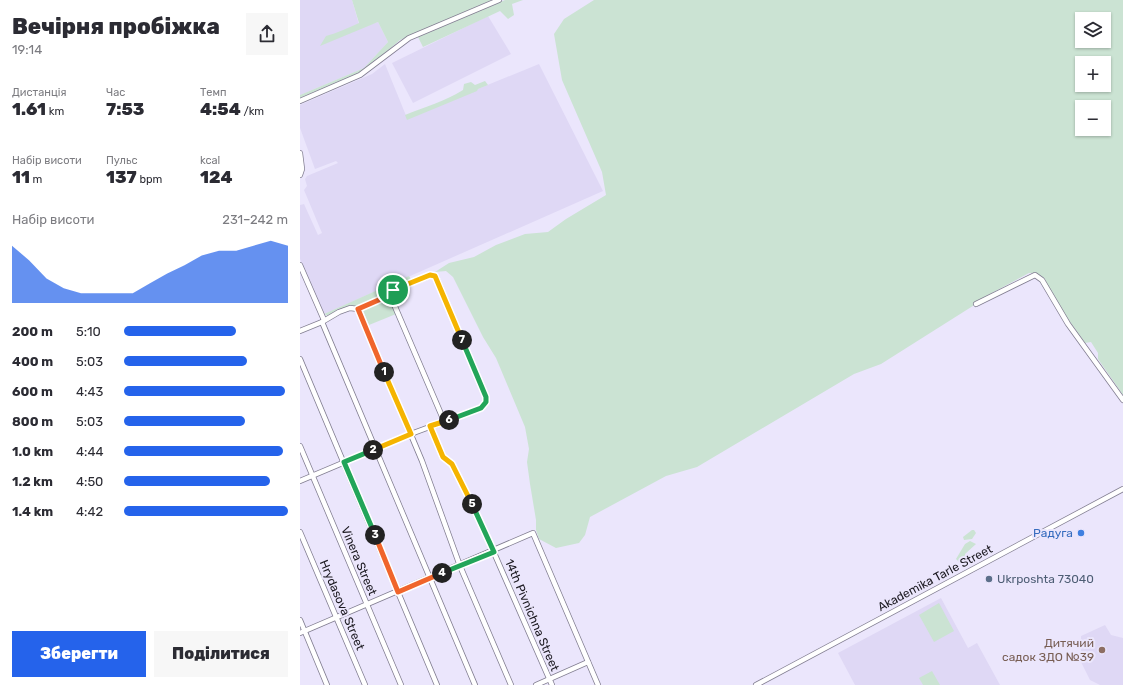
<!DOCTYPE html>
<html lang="uk">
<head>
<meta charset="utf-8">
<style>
	body { margin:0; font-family:Rubik,sans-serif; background:#f7f7f7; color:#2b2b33; height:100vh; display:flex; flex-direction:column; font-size:15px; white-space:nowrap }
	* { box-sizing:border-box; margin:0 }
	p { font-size:13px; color:#7c7c81 }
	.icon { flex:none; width:22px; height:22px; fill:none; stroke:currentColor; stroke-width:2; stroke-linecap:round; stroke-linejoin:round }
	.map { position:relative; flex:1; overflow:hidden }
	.details { display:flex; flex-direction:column; background:#fff; width:300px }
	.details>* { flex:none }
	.tools { position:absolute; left:775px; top:12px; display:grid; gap:8px }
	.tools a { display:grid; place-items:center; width:36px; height:36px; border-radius:0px; background:#fff; box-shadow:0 1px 3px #0004; font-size:20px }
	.pin { position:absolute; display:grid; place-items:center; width:34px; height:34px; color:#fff; margin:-17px; border:2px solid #fff; border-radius:50%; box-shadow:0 1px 4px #0007 }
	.km { position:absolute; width:20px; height:20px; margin:-10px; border-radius:50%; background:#222; color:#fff; font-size:11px; line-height:20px; text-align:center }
	.round { display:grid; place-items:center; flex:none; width:42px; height:42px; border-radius:0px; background:#f7f7f7 }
	.headline { display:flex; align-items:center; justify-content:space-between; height:68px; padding:0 12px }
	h1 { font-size:22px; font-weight:800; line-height:30px }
	.stats { display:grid; grid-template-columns:repeat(3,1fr); gap:6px; height:68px; padding:4px 12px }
	.stats div { display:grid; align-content:center }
	.stats b { font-size:17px; font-weight:800 }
	.stats small { font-size:11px; font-weight:400 }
	.stats p { font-size:11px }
	.chart { height:112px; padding:8px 12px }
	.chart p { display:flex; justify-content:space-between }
	.chart svg { width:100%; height:72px; margin-top:4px; fill:#2563eb; opacity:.7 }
	.button { display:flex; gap:8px; margin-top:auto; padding:8px 12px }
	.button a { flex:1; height:46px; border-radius:0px; background:#2563eb; color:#fff; font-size:16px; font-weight:800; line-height:46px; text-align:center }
	.button a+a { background:#f7f7f7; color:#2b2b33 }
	ul { padding:0 12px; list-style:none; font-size:13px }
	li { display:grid; grid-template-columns:64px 48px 1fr; align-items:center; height:30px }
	li i { height:10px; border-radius:5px; background:#2563eb }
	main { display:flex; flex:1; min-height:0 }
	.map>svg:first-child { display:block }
	.built { fill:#dfd8f5 }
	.green { fill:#cbe3d3; fill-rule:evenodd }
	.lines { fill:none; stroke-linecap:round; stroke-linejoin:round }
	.minor-casing { stroke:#827e91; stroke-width:6 }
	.minor { stroke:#fff; stroke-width:4.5 }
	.split-1-casing { stroke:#fff; stroke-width:8 }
	.split-2-casing { stroke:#fff; stroke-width:8 }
	.split-3-casing { stroke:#fff; stroke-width:8 }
	.split-4-casing { stroke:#fff; stroke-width:8 }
	.split-5-casing { stroke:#fff; stroke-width:8 }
	.split-6-casing { stroke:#fff; stroke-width:8 }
	.split-7-casing { stroke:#fff; stroke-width:8 }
	.split-8-casing { stroke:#fff; stroke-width:8 }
	.split-1 { stroke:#f0652b; stroke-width:5 }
	.split-2 { stroke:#f5b400; stroke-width:5 }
	.split-3 { stroke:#22a559; stroke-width:5 }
	.split-4 { stroke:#f0652b; stroke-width:5 }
	.split-5 { stroke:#22a559; stroke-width:5 }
	.split-6 { stroke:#f5b400; stroke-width:5 }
	.split-7 { stroke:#22a559; stroke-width:5 }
	.split-8 { stroke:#f5b400; stroke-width:5 }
	.shop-dot { fill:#3f7fe0; stroke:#ebe6fc; stroke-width:1.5 }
	.service-dot { fill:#5c6f8a; stroke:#ebe6fc; stroke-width:1.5 }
	.education-dot { fill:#8d6e63; stroke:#ebe6fc; stroke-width:1.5 }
	.labels { text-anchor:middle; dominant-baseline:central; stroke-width:4; stroke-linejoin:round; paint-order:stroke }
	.shop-label { font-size:12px; fill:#366cbe; stroke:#ebe6fc; text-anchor:end }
	.street-label { font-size:12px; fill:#1b1920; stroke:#ebe6fc }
	.service-label { font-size:12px; fill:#4e5e75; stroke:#ebe6fc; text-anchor:start }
	.education-label { font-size:12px; fill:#785e54; stroke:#ebe6fc; text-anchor:end }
</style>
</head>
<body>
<main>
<section class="details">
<div class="headline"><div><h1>Вечірня пробіжка</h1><p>19:14</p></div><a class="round"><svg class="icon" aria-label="share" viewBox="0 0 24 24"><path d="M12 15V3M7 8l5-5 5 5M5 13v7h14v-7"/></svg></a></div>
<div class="stats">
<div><p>Дистанція</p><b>1.61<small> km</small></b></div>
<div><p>Час</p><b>7:53</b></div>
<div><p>Темп</p><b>4:54<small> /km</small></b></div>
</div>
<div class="stats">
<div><p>Набір висоти</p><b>11<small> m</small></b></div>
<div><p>Пульс</p><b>137<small> bpm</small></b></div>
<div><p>kcal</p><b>124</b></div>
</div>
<div class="chart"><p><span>Набір висоти</span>231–242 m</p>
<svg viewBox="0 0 160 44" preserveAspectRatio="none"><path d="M0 44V9L10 18L20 29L30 35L40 38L50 38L60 38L70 38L80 32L90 26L100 21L110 15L120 12L130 12L140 9L150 6L160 9V44z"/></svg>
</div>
<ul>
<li><b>200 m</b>5:10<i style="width:68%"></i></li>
<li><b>400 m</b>5:03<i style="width:75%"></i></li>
<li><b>600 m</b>4:43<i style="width:98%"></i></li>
<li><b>800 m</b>5:03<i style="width:74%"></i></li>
<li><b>1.0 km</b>4:44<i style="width:97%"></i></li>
<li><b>1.2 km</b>4:50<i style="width:89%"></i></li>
<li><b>1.4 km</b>4:42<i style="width:100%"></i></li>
</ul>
<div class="button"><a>Зберегти</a><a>Поділитися</a></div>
</section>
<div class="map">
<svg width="823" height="685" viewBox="0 0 823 685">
	<rect width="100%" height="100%" fill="#ebe6fc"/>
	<!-- built -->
	<g class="built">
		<polygon points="0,0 52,0 60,28 78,22 88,42 64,68 0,95"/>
		<polygon points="188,16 211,54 113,103 92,63"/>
		<polygon points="85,64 107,118 239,64 303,191 24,314 0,259 0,205 4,204 18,235 22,233 4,190 7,186 5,179 7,176 38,163 36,161 15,169 0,128 0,105 72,74"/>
		<polygon points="641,598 668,648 677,643 700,685 555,685 538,653"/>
		<polygon points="805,625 811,635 823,638 823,685 800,685 790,680 781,662 781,636"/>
	</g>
	<!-- green -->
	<g class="green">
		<path d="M52 0H192L100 40 68 68 57 75 0 98V95L64 68 88 42 78 22 20 46 26 36C37 33 48 28 59 23Z"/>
		<polygon points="205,0 223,0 212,4 214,15 208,19 200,11 123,47 118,37"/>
		<path d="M294 0H823V395L798 359V353L791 342 785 343 763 312 744 278 736 273H729L675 302 676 304 581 364 554 374 397 467 366 476 290 517 285 535 279 543 256 548 239 539 236 530V520L230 484 227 462 229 449 225 427 196 358 183 337 153 277 146 271 135 272 149 263 174 257 196 245 225 234 248 232 266 219 306 195 302 172 262 80 254 34 264 19ZM782 19H804V41H782ZM782 63H804V85H782ZM782 107H804V129H782Z"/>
		<path d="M185 81 188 85 178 89 177 91 107 120 105 115C125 107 145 101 163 90L164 84 171 82 175 85Z"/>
		<polygon points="109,276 112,281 92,289 88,295 60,308 49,306 28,316 24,314 80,289 82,292 87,289 87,286"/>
		<polygon points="88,297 96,314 69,325 62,308"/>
		<polygon points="672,530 674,530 676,533 672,539 664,540 663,537"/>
		<polygon points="670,541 676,544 665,554 665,561 660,563 656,559 665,544"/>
		<polygon points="639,603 654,631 634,642 619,615"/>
		<polygon points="632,671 640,685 623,685 619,678"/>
	</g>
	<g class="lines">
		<!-- minor casing -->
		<g class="minor-casing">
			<g id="minor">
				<polyline points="0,101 60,75 109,38 199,0"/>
				<polyline points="0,153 2,169 0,175"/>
				<polyline points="0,265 24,320"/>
				<polyline points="676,304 735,275 742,280 768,324 823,400"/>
				<polyline points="58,309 122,461 160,566 211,685"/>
				<polyline points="22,322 175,685"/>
				<polyline points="0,331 22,322 39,312 50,308 58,309 90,295"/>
				<polyline points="0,359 137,685"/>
				<polyline points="130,426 143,457 152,464 177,514 252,685"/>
				<polyline points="0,446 101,685"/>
				<polyline points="0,481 116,432 181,408 185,404 186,397 136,277 132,275 93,290 90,295 144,421"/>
				<polyline points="0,532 65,685"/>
				<polyline points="0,620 27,685"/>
				<polyline points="0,633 233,533 298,685"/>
				<polyline points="236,685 288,662"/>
				<polyline points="456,685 823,489"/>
			</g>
		</g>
		<!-- minor -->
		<use href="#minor" class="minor"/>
	</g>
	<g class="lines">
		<!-- split-1 casing -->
		<g class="split-1-casing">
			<polyline id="split-1" points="84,372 58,309 90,295 93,290"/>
		</g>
		<!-- split-2 casing -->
		<g class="split-2-casing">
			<polyline id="split-2" points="73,450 111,434 84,372"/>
		</g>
		<!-- split-3 casing -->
		<g class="split-3-casing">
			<polyline id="split-3" points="73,450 44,462 75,535"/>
		</g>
		<!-- split-4 casing -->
		<g class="split-4-casing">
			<polyline id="split-4" points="75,535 98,592 142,573"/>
		</g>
		<!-- split-5 casing -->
		<g class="split-5-casing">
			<polyline id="split-5" points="142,573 194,552 172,504"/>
		</g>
		<!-- split-6 casing -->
		<g class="split-6-casing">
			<polyline id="split-6" points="149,420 130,426 143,457 152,464 172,504"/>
		</g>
		<!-- split-7 casing -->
		<g class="split-7-casing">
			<polyline id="split-7" points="149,420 181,408 186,402 186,397 162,340"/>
		</g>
		<!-- split-8 casing -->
		<g class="split-8-casing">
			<polyline id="split-8" points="93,290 130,275 135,276 162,340"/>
		</g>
		<!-- split-1 -->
		<use href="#split-1" class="split-1"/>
		<!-- split-2 -->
		<use href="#split-2" class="split-2"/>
		<!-- split-3 -->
		<use href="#split-3" class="split-3"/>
		<!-- split-4 -->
		<use href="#split-4" class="split-4"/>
		<!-- split-5 -->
		<use href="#split-5" class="split-5"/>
		<!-- split-6 -->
		<use href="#split-6" class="split-6"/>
		<!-- split-7 -->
		<use href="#split-7" class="split-7"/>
		<!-- split-8 -->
		<use href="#split-8" class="split-8"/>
	</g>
	<!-- markers -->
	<circle class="shop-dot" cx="781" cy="533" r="4"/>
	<circle class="service-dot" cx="689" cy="579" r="4"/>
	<circle class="education-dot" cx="802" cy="650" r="4"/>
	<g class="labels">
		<!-- shop labels -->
		<g class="shop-label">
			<text x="773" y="533">Радуга</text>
		</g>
		<!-- street labels -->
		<g class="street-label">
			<text transform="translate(59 561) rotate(67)">Vinera Street</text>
			<text transform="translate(635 578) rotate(-28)">Akademika Tarle Street</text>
			<text transform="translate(42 605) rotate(67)">Hrydasova Street</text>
			<text transform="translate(232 615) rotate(67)">14th Pivnichna Street</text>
		</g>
		<!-- service labels -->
		<g class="service-label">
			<text x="697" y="579">Ukrposhta 73040</text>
		</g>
		<!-- education labels -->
		<g class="education-label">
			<text x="794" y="643">Дитячий<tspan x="794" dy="14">садок ЗДО №39</tspan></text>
		</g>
	</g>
</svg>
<div class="tools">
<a><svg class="icon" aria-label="layers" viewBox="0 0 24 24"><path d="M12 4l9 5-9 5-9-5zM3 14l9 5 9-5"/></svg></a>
<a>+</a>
<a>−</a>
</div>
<div class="pin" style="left:93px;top:290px;background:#1e9e55"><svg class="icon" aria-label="arrive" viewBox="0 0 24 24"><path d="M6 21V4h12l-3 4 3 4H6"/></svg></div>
<b class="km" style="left:84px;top:372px">1</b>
<b class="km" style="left:73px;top:450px">2</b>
<b class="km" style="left:75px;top:535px">3</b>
<b class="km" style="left:142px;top:573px">4</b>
<b class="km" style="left:172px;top:504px">5</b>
<b class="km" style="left:149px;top:420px">6</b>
<b class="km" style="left:162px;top:340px">7</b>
</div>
</main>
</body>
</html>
